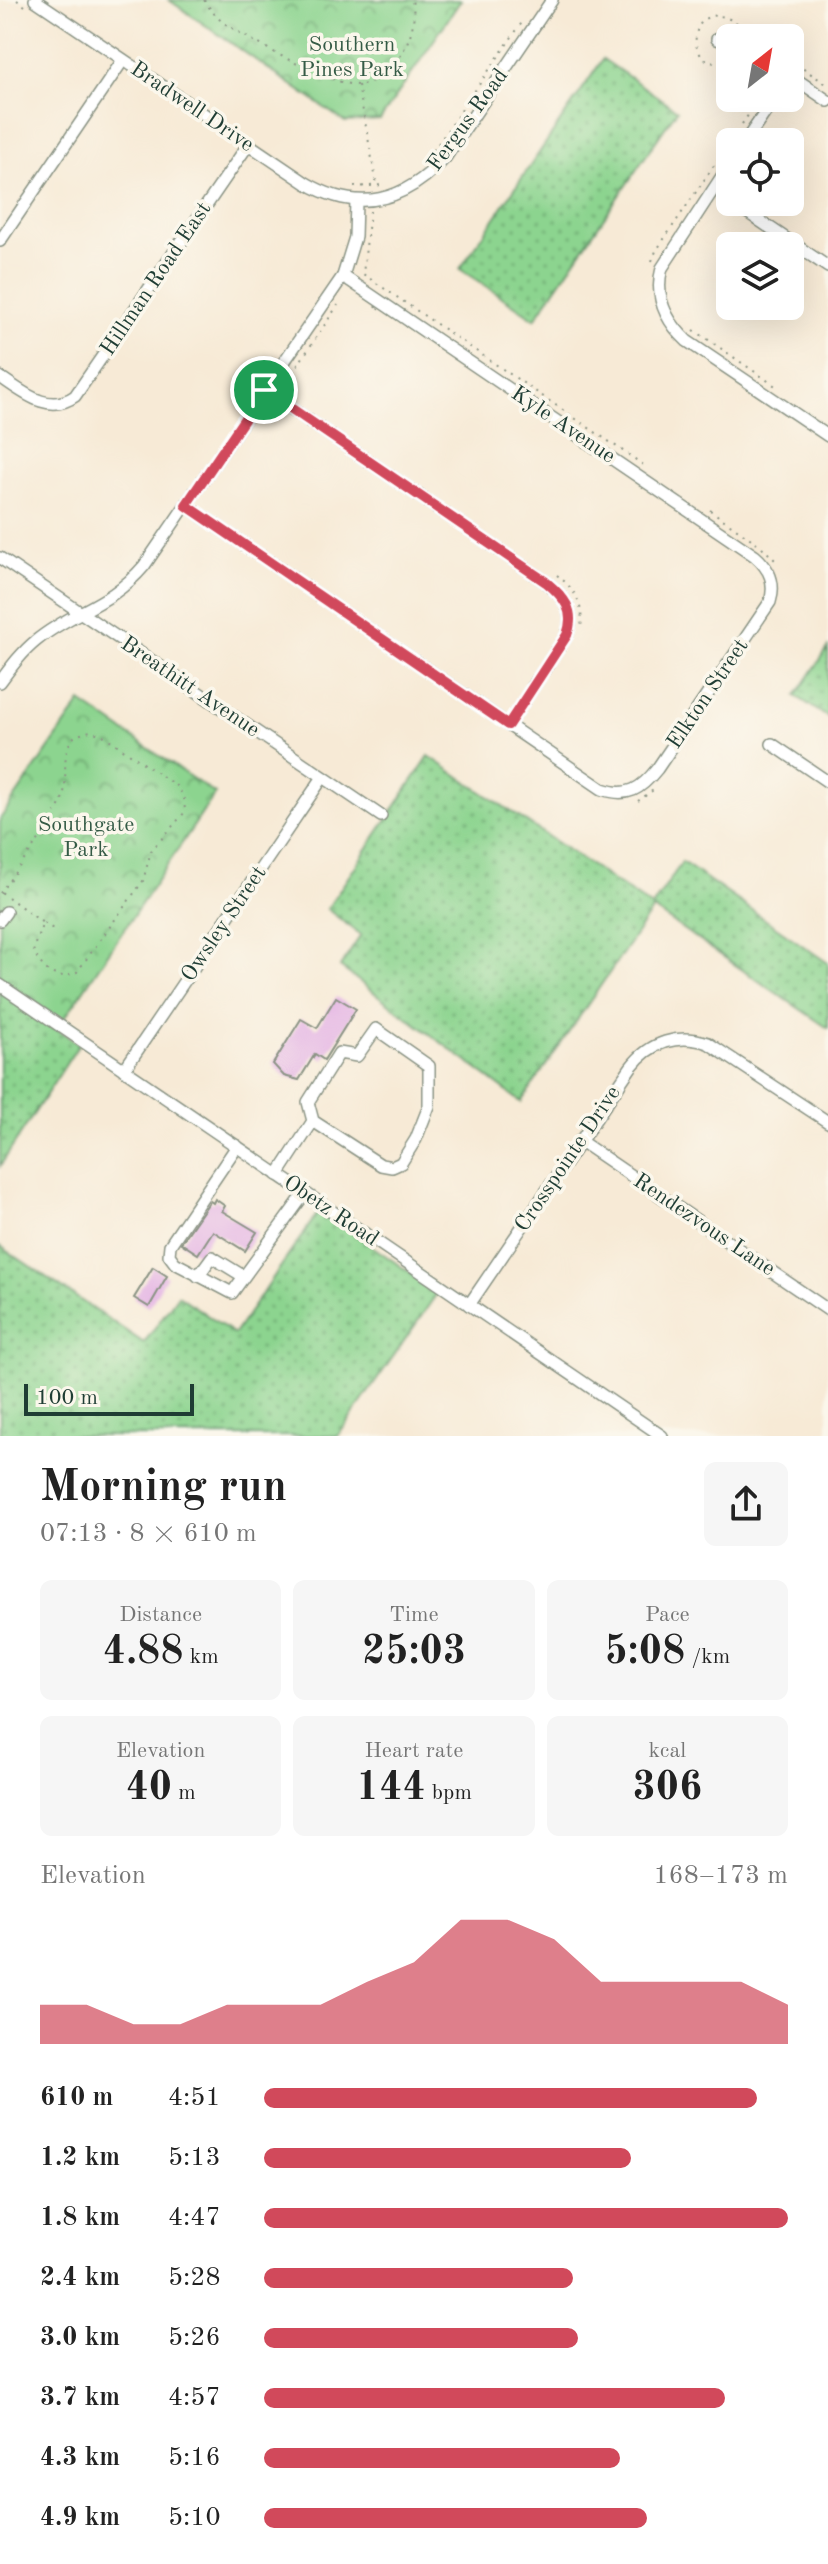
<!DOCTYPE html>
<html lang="en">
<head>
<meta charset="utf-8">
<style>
	body { margin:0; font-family:"Old Standard TT",serif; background:#f6f6f6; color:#222; height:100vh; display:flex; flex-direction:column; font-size:30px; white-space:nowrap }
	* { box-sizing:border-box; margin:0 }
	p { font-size:26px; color:#767676 }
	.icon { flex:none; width:44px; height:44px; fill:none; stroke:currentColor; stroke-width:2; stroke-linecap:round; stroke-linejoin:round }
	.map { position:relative; height:1436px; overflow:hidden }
	.details { display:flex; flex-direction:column; background:#fff; flex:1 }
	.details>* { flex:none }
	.needle { width:52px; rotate:31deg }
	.controls { position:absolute; left:716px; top:24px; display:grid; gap:16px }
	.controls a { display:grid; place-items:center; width:88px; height:88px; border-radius:12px; background:#fff; box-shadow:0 8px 32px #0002; font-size:40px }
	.scale { position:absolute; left:24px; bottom:20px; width:170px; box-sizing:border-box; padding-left:8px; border:4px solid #1f3d34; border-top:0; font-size:22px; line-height:28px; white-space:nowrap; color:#1f3d34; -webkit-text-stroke:6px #fbf7ec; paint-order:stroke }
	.pin { position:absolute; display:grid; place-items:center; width:68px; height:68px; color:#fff; margin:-34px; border:4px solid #fff; border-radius:50%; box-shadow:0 2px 8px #0007 }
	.round { display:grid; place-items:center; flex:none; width:84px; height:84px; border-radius:12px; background:#f6f6f6 }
	.head { display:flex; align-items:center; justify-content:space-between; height:136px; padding:0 40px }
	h1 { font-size:44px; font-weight:800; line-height:60px }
	.figures { display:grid; grid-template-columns:repeat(3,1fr); gap:12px; height:136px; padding:8px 40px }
	.figures div { display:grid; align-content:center; border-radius:12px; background:#f6f6f6; text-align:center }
	.figures b { font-size:40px; font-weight:800 }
	.figures small { font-size:22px; font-weight:400 }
	.figures p { font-size:22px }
	.chart { height:224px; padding:16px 40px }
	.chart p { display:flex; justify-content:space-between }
	.chart svg { width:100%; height:144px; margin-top:8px; fill:#d1495b; opacity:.7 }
	ul { padding:0 40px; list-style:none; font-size:26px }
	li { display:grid; grid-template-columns:128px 96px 1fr; align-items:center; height:60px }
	li i { height:20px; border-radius:10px; background:#d1495b }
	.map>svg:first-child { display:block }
	.grass { fill:url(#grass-dots); stroke:#568862; stroke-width:2 }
	.park { fill:url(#park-crowns); stroke:#568862; stroke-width:2 }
	.building { fill:#e0a8e2 }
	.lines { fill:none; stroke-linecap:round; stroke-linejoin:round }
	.minor-casing { stroke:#8b9485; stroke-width:14 }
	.path { stroke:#8b9485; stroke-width:2; stroke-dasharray:2 6; stroke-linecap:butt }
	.minor { stroke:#fff; stroke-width:11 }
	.route-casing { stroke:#fff; stroke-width:16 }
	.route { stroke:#d1495b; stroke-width:10 }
	.labels { text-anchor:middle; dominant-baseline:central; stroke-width:7; stroke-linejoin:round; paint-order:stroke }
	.park-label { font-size:22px; fill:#355b46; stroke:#fbf7ec }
	.street-label { font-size:22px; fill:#1f3d34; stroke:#fbf7ec }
</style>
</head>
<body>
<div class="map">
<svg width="828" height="1436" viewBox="0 0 828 1436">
	<defs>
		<pattern id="grass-dots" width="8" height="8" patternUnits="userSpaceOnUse" patternTransform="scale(2)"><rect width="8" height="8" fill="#8cd48f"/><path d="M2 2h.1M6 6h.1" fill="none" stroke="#72ad76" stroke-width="1.8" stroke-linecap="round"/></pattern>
		<pattern id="park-crowns" width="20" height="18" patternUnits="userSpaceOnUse" patternTransform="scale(2)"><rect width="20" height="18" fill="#8cd48f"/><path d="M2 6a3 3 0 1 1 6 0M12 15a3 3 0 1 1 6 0" fill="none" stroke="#72ad76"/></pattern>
	</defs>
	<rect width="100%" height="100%" fill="#fbf7ec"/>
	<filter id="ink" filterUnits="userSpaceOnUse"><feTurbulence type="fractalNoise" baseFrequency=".0125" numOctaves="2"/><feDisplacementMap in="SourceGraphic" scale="16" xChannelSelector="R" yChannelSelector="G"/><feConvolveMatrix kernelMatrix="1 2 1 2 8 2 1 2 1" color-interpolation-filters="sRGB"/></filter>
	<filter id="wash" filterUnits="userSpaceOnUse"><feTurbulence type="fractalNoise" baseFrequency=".006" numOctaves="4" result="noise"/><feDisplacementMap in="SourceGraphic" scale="32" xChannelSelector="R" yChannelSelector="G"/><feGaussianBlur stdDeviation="1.8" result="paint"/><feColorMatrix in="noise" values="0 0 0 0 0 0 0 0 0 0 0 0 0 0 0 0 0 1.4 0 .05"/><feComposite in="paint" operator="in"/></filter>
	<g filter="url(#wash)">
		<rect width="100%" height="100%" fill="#f7ead6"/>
		<!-- grass -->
		<g class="grass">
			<polygon points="603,59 677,110 535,319 460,269"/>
			<polygon points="828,648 828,717 827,717 796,696"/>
			<polygon points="429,756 652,907 682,862 828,963 828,1028 653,909 521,1102 340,967 361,935 327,909"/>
			<polygon points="0,990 79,1044 0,1166"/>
			<polygon points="320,1210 438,1292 338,1436 0,1436 0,1246 144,1343 178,1295 234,1334"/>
		</g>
		<!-- park -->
		<g class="park">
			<polygon points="169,0 461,0 380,120 345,122"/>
			<polygon points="81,702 215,794 62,1022 0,977 0,819"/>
		</g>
		<g id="blocks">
			<!-- building -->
			<g class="building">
				<polygon points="336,997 356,1009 324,1060 315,1054 299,1080 284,1076 273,1064 301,1019 317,1028"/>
				<polygon points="215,1199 225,1206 222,1211 257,1232 245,1251 213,1231 198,1254 181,1243 210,1201 213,1203"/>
				<polygon points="153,1267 167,1276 149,1307 134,1298"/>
			</g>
		</g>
	</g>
	<g filter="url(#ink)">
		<use href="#blocks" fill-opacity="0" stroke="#8b9485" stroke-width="2"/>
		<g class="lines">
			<!-- minor casing -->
			<g class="minor-casing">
				<g id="minor">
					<path d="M35 0 306 183C359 214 404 202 445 158L552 0"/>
					<polyline points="717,39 730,43"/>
					<polyline points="790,75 828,101"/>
					<polyline points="745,142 775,98"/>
					<path d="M730 164 662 268C654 297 666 321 687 341L828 436"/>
					<polyline points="732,202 828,267"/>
					<polyline points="0,241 123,60"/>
					<path d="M0 377C23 392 48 415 75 396L248 145"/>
					<path d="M264 390 546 582C564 597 576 610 567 635L508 725"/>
					<path d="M186 505 602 789C628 798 641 789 657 769L770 602C776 583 770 569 755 556L343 276"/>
					<polyline points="0,558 381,816"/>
					<path d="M0 682C11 667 22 652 37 640 74 610 110 606 144 566L343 276 355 237 356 201"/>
					<polyline points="772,744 828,782"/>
					<polyline points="0,920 6,912"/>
					<polyline points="0,985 662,1436"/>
					<polyline points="124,1070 323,777"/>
					<polyline points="580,1141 828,1310"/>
					<polyline points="237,1146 170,1245 169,1255 175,1263 232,1293 305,1193"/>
					<polyline points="278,1175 313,1121 381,1165 392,1167 401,1163 416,1139 429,1106 429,1066 376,1029 357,1056 339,1053 308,1102 313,1121"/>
					<polyline points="198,1276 212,1257 243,1276"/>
					<path d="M469 1305 631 1067C650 1042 678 1033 708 1043L828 1122"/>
				</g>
			</g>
			<!-- path -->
			<g class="path">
				<polyline points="17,0 25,6"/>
				<path d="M204 0C210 9 216 17 224 23 250 40 331 86 359 85 379 84 393 70 402 53 412 35 416 20 412 0"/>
				<polyline points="790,60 828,85"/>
				<path d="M730 62C684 73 688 10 720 16 733 18 748 31 759 38"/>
				<polyline points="358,85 377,185"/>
				<polyline points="742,124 760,98"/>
				<polyline points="429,157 523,21"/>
				<polyline points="354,187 383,185"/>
				<polyline points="370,211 363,274 645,466"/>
				<polyline points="652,261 656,251 736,133"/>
				<polyline points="694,330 777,387"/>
				<polyline points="288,391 283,387 338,305"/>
				<polyline points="710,510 757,543"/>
				<polyline points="762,547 777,562"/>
				<path d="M557 575C575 589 584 605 581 628"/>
				<polyline points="638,801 656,788"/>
				<path d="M0 893C18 867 53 825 63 797 69 776 59 752 75 736L90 731 103 735 179 788 184 799 185 812 151 851 143 881 77 972C55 983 41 969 33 949L43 923 1 892"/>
				<polyline points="44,923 53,929"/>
			</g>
			<!-- minor -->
			<use href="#minor" class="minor"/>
		</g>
	</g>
	<g class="lines" filter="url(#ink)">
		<!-- route casing -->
		<g class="route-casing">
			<path id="route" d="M264 390 546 582C564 597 576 610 567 635L508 725 186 505Z"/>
		</g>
		<!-- route -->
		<use href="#route" class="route"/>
	</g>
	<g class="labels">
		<!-- park labels -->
		<g class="park-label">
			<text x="352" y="45">Southern<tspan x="352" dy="25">Pines Park</tspan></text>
			<text x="86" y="825">Southgate<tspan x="86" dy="25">Park</tspan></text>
		</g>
		<!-- street labels -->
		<g class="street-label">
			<text transform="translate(192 107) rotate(34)">Bradwell Drive</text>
			<text transform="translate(468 120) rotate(-54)">Fergus Road</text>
			<text transform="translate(156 279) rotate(-56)">Hillman Road East</text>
			<text transform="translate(563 425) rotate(34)">Kyle Avenue</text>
			<text transform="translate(190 687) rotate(34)">Breathitt Avenue</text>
			<text transform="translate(708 694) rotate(-56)">Elkton Street</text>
			<text transform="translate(224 924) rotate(-56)">Owsley Street</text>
			<text transform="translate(568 1159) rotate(-56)">Crosspointe Drive</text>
			<text transform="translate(331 1211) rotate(34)">Obetz Road</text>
			<text transform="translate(704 1225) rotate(34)">Rendezvous Lane</text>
		</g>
	</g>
</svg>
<div class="controls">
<a><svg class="needle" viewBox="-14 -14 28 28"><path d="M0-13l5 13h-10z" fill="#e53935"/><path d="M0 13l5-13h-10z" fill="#767676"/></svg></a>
<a><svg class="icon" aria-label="locate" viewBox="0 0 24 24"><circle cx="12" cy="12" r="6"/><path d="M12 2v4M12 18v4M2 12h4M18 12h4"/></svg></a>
<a><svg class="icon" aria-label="layers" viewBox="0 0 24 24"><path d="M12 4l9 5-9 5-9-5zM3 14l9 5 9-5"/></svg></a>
</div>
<div class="scale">100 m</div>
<div class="pin" style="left:264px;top:390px;background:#1e9e55"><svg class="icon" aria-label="arrive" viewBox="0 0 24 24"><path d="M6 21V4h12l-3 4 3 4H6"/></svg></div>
</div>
<section class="details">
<div class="head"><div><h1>Morning run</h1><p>07:13 · 8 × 610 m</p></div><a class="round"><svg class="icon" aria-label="share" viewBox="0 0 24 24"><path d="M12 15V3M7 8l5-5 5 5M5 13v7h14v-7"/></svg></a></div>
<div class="figures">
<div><p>Distance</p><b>4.88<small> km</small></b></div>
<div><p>Time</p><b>25:03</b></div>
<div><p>Pace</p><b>5:08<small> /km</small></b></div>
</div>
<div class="figures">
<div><p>Elevation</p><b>40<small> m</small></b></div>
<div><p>Heart rate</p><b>144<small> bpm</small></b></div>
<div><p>kcal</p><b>306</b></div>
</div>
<div class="chart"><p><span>Elevation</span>168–173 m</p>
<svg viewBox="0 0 160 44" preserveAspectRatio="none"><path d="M0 44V32L10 32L20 38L30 38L40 32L50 32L60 32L70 25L80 19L90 6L100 6L110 12L120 25L130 25L140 25L150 25L160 32V44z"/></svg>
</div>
<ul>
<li><b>610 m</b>4:51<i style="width:94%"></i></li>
<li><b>1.2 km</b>5:13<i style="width:70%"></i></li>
<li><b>1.8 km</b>4:47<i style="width:100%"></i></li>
<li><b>2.4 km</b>5:28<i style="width:59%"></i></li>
<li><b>3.0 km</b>5:26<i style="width:60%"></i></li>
<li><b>3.7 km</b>4:57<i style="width:88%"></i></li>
<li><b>4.3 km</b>5:16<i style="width:68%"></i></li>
<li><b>4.9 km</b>5:10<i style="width:73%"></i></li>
</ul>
</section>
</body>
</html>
